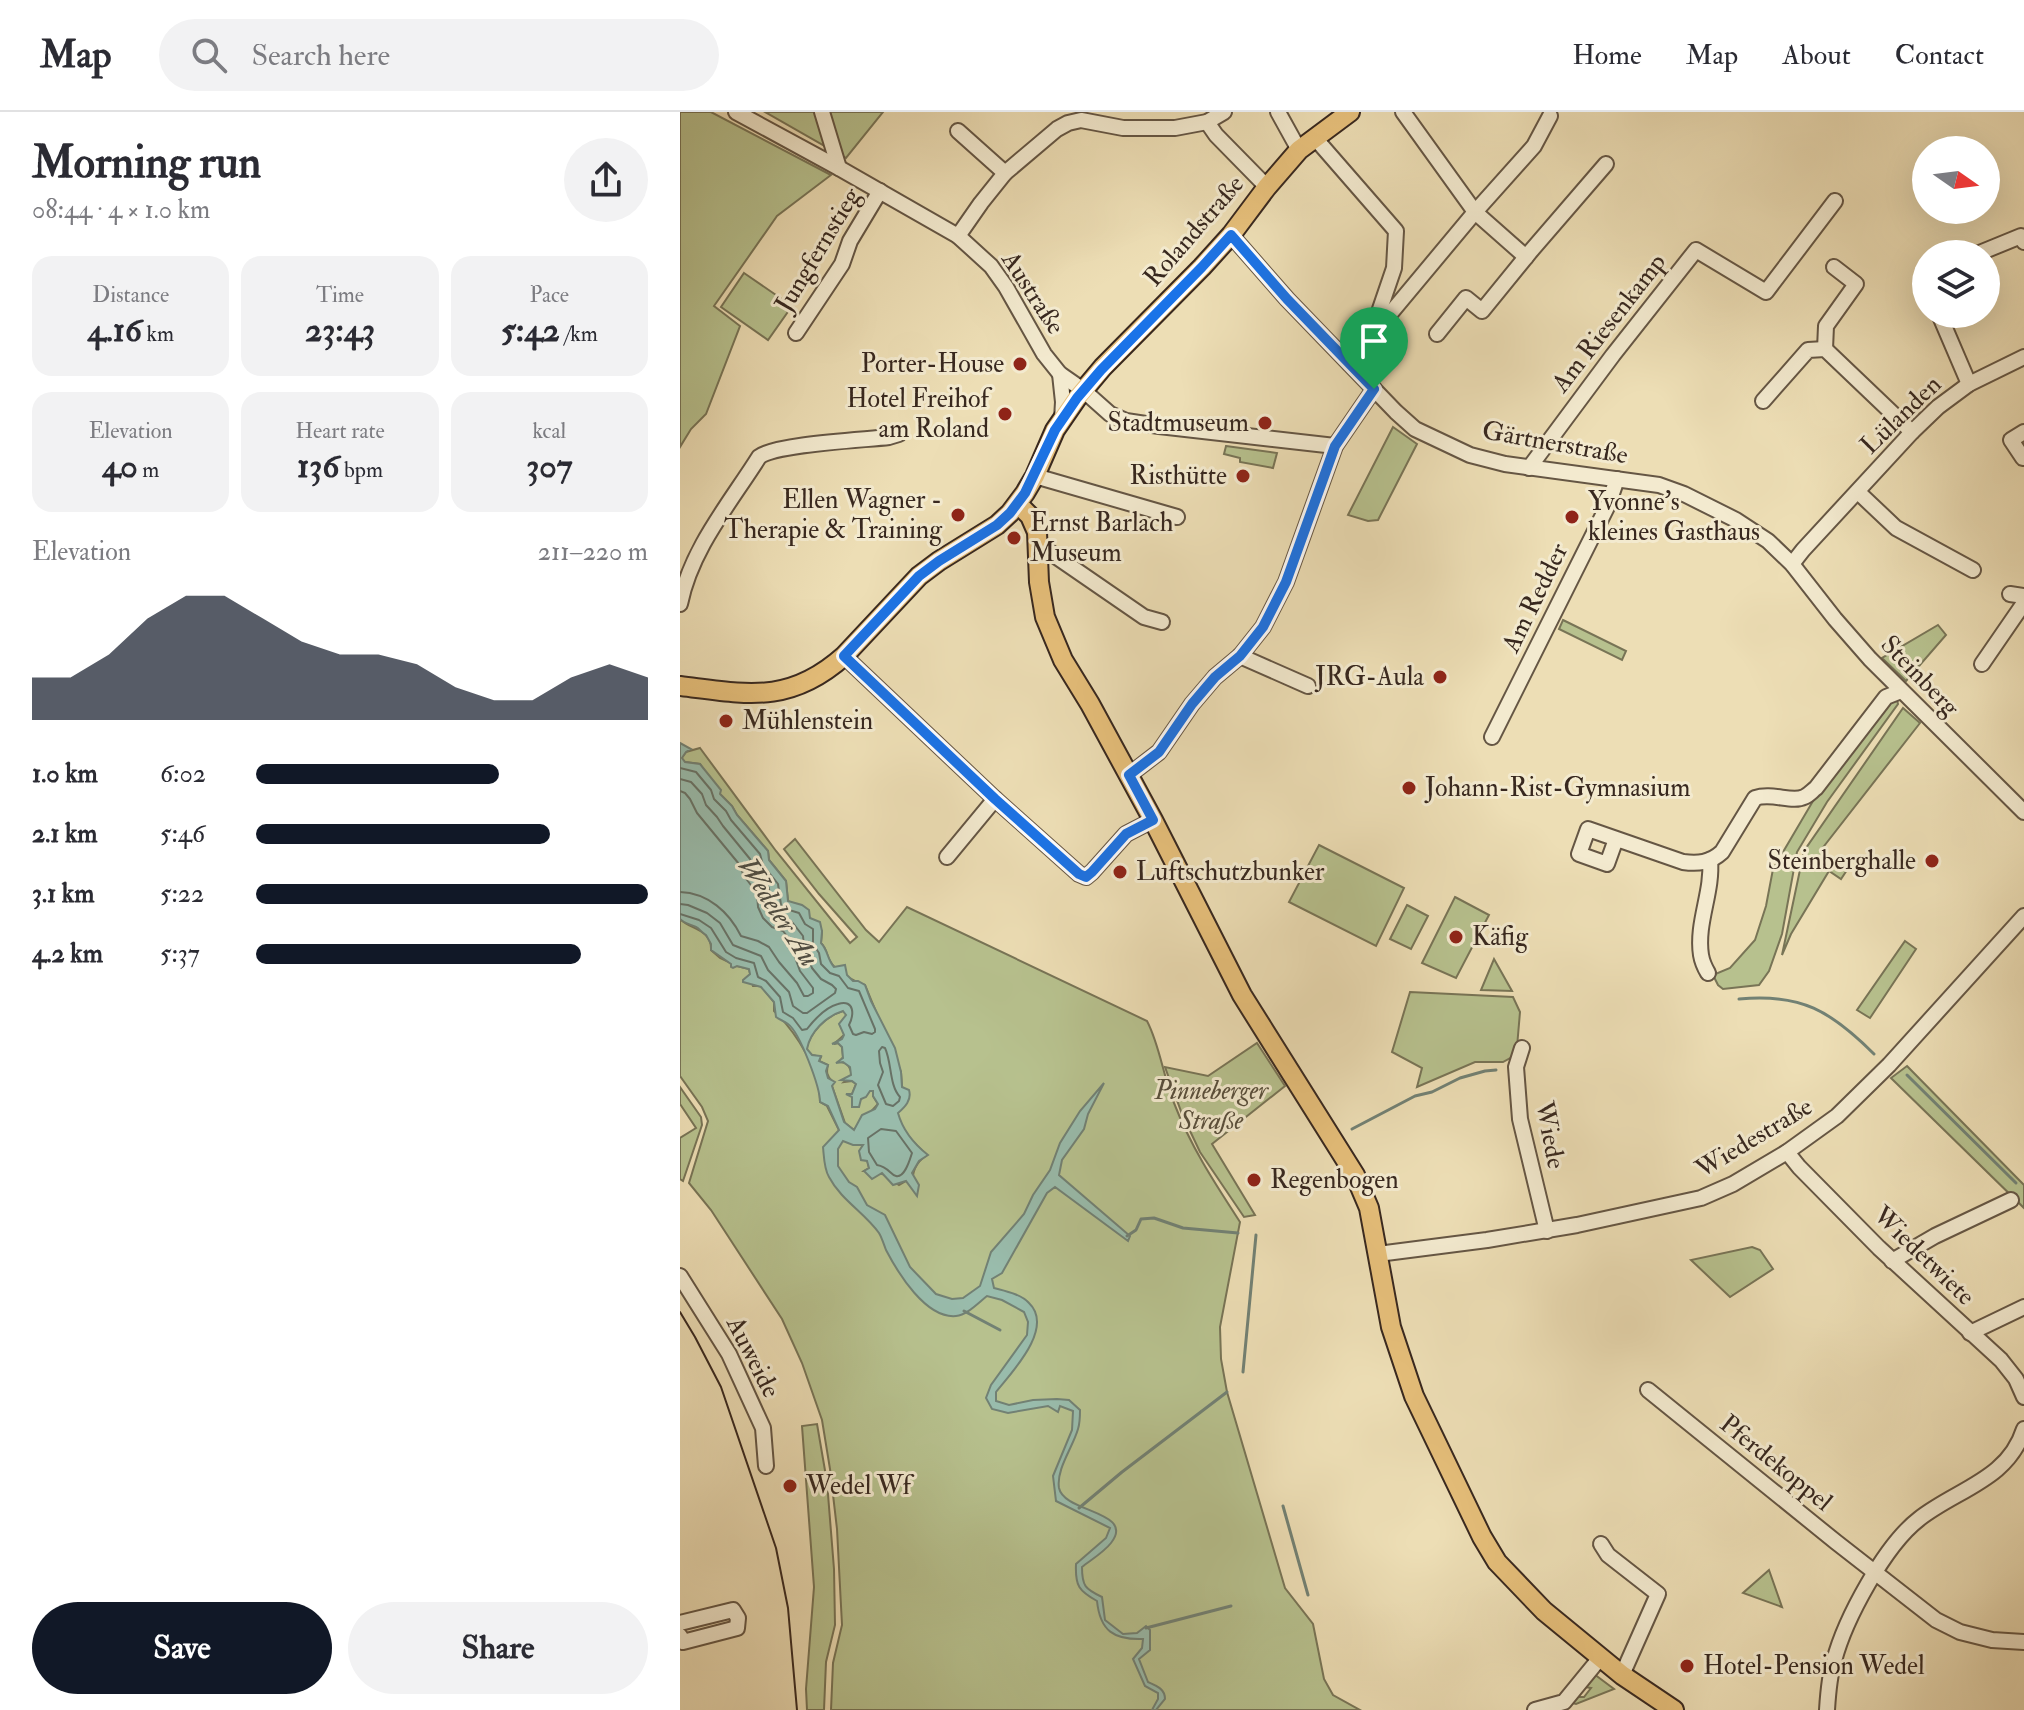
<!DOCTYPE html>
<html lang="en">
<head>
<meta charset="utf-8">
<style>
	body { margin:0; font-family:"IM FELL Double Pica",serif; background:#f2f2f3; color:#2b2b33; height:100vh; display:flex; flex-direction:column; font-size:30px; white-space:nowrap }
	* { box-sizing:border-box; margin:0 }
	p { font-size:26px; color:#7c7c81 }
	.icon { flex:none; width:44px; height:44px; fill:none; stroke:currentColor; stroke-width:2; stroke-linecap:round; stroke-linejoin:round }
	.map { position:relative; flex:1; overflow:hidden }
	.panel { display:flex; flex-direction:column; background:#fff; width:680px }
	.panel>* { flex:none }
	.needle { width:52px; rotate:104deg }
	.buttons { position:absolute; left:1232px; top:24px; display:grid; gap:16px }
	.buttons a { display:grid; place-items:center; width:88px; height:88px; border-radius:50%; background:#fff; box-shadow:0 8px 32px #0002; font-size:40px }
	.pin { position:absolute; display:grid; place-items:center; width:68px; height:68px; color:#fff; margin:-82px -34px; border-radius:50% 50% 50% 0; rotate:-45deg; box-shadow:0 0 8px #0007 }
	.pin .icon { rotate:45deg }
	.round { display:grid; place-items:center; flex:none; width:84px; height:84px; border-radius:42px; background:#f2f2f3 }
	.overview { display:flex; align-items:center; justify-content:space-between; height:136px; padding:0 32px }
	h1 { font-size:44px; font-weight:700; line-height:60px }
	.figures { display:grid; grid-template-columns:repeat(3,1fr); gap:12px; height:136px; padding:8px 32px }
	.figures div { display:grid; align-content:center; border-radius:20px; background:#f2f2f3; text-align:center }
	.figures b { font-size:34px; font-weight:700 }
	.figures small { font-size:22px; font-weight:400 }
	.figures p { font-size:22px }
	.chart { height:224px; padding:16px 32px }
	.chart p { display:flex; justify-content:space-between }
	.chart svg { width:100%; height:144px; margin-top:8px; fill:#111827; opacity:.7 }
	.cta { display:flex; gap:16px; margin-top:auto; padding:16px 32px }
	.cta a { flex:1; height:92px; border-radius:48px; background:#111827; color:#fff; font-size:32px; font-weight:700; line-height:92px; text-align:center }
	.cta a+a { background:#f2f2f3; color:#2b2b33 }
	ul { padding:0 32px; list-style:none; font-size:26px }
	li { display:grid; grid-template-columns:128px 96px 1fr; align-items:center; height:60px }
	li i { height:20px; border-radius:10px; background:#111827 }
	header { display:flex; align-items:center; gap:48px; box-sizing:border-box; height:112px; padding:0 40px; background:#fff; border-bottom:2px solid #e1e1e2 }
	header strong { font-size:38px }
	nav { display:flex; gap:44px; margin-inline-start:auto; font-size:28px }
	.search { width:560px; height:72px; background:#f2f2f3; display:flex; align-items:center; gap:20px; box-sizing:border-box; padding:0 28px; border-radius:44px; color:#7c7c81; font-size:30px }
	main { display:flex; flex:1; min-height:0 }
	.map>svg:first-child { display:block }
	.green { fill:#b7c18e; stroke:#787456; stroke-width:2 }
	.water { fill:#99bcac; stroke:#728174; stroke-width:2; fill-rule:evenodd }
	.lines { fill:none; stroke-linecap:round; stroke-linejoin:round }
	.shore { stroke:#687266; stroke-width:2 }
	.stream { stroke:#728174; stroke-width:3 }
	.minor-casing { stroke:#655644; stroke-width:18 }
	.major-casing { stroke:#38281f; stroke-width:22 }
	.minor { stroke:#f3eacf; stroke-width:14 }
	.major { stroke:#e6bf7a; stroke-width:18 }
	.tram { stroke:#38281f; stroke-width:2 }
	.route-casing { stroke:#fff; stroke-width:16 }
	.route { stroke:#1a73e8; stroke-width:10 }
	.poi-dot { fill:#8f2418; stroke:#f3eacf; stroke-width:3 }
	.labels { text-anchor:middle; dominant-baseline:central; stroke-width:6; stroke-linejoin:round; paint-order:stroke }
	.street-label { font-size:26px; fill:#38281f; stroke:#f3eacf }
	.poi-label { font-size:26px; fill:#38281f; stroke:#f3eacf; text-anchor:start }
	.park-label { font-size:26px; font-style:italic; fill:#584e3b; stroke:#f3eacf }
	.water-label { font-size:28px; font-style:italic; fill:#504d42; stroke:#f3eacf }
</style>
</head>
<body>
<header>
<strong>Map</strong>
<div class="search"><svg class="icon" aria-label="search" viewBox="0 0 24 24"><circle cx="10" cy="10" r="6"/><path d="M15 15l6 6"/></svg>Search here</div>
<nav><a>Home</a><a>Map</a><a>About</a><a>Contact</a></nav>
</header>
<main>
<section class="panel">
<div class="overview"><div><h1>Morning run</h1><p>08:44 · 4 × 1.0 km</p></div><a class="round"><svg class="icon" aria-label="share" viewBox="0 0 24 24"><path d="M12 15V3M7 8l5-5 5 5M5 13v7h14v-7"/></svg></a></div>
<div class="figures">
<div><p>Distance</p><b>4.16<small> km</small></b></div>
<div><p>Time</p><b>23:43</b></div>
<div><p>Pace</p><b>5:42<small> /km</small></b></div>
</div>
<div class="figures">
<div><p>Elevation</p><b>40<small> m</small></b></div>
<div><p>Heart rate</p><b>136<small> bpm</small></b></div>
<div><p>kcal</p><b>307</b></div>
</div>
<div class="chart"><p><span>Elevation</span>211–220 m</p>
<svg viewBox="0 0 160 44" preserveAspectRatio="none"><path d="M0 44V31L10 31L20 24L30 13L40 6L50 6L60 13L70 20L80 24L90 24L100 27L110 34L120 38L130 38L140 31L150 27L160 31V44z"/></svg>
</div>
<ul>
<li><b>1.0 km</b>6:02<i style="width:62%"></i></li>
<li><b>2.1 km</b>5:46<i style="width:75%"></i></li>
<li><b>3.1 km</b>5:22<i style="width:100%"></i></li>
<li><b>4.2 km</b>5:37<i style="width:83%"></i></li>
</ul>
<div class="cta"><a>Save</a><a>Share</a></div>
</section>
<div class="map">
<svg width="1344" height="1598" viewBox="0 0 1344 1598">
	<rect width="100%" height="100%" fill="#eddeb5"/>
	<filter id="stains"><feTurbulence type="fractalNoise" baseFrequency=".0025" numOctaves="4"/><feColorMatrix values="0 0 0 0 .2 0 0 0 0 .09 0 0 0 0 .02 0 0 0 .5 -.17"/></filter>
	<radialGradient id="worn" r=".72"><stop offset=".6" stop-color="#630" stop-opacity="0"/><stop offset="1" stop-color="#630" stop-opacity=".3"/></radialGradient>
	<!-- green -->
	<g class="green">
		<polygon points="0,0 31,0 151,63 97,104 34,194 60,214 26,302 11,317 0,335"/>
		<polygon points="85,0 138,0 150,37"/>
		<polygon points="146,0 203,0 166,46 158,41"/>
		<polygon points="64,161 112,194 88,228 41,195"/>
		<polygon points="713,315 737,332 698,408 688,409 668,403"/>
		<polygon points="546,334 597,341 593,356 560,350 560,346 544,342"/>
		<polygon points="883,508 946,539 942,548 879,517"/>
		<polygon points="1258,513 1266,523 1226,569 1202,546"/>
		<polygon points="1217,588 1218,592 1147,690 1117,740 1102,822 1089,859 1079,873 1043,877 1038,873 1033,863 1050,856 1075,828 1086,794 1093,757 1133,689 1207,592"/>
		<polygon points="1223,596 1240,611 1141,738 1167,758 1161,767 1149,759 1111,822 1102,843 1124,739"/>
		<path d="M20 636 96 739 170 831 177 825 139 782 104 737 115 727 186 818 199 830 227 795 467 909C480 934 483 964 494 991 511 1035 534 1070 560 1110L540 1215 541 1247 547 1280 605 1476 633 1512 644 1567 653 1583 680 1598H151L153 1551 162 1513 157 1417 150 1357 142 1308 122 1251 102 1207 31 1098 9 1071 28 1009 22 995 0 964V807C11 818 32 817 31 838L40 846 57 854 69 857 73 874H81L94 890V899C117 921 140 958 140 990L147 994 159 1018 184 1033 189 1056 184 1059 201 1061 219 1073 226 1069 232 1075C232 1060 235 1051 247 1043 236 1033 221 1019 218 1004 217 996 222 985 224 977L222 975 221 960 185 873C175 870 155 859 150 849 146 842 147 837 141 831L142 819 130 806 108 789 106 769 89 748 88 739 57 703 52 694 40 682 20 652 5 650 1 646 6 640Z"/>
		<polygon points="639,733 724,776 696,834 609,790"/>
		<polygon points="775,785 809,803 776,866 742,851"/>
		<polygon points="727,793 748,804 731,837 710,827"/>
		<polygon points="1225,829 1236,837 1190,906 1177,898"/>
		<polygon points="814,847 832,879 801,878"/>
		<polygon points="730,880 833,885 840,900 837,935 832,945 823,950 795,950 737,975 742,956 712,940"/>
		<path d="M163 899 166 902 164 923 154 932 158 931 162 935 163 945 159 950C168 950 170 955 172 963L164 970 172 969 176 972 172 982H168L181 987 189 979H193V984L198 992 174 1018 165 1011 152 974V969C147 964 146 960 148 953L139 949 141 945 132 943 126 938C130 920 146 904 163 899Z"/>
		<polygon points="577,931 605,974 532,1032 575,1103 564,1105 520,1040 502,1002 485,955 528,964"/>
		<polygon points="1227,954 1344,1073 1344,1096 1211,966"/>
		<polygon points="0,975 21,1005 22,1013 3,1069 0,1067 0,1026 16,1016 0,992"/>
		<polygon points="1072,1135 1080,1138 1093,1157 1050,1185 1011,1148"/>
		<polygon points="137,1312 147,1370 154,1457 155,1513 146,1550 144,1598 127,1598 126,1577 134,1475 122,1314"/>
		<polygon points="1089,1458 1102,1495 1063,1481"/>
		<polygon points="914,1562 934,1577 896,1592 892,1591 897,1585 904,1585 911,1576 905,1575"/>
	</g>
	<!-- water -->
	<path class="water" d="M0 631 11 637 6 640 2 646 5 650 20 652 41 678 40 682 52 694 57 703 88 739 89 748 106 769 108 789 122 793 129 798 130 806 140 810 142 819 141 831C148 838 147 847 154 855L165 853 167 863 173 869H178L185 873 191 889 215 936 221 960 222 975 229 978C232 988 225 995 218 1001 223 1019 234 1032 248 1043L239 1049 232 1061 239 1073 237 1084 226 1069 213 1073 202 1061 192 1067 184 1059 189 1056 187 1049 181 1048 179 1039 183 1033H173L163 1029 158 1037V1054L169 1070 177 1075 187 1093 205 1103 230 1155 256 1182 272 1187 283 1186 300 1174 311 1140 344 1102 353 1083 370 1058 380 1031 400 999 424 971 408 1002 404 1017 382 1048 379 1063 450 1124 448 1129 375 1075 367 1081 322 1161 312 1167 314 1176C325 1179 341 1182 349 1191 375 1216 331 1261 316 1280V1289L329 1293 353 1288 377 1287 389 1288 400 1298C400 1304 400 1311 398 1317 393 1335 376 1357 379 1376 384 1401 456 1399 431 1431 424 1440 411 1448 402 1455 402 1474 405 1477 422 1485L425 1508 443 1522 457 1521 466 1514 470 1518V1538L459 1547 468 1570C477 1574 485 1577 485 1587L476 1598H472L478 1587V1581L465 1574 453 1547 462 1536 463 1527C434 1528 420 1519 417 1489 399 1479 395 1474 396 1452L426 1426 430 1416 376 1389 373 1364 392 1318 393 1299 380 1294 378 1300 368 1294 328 1301 312 1297 306 1286 311 1273 347 1223 348 1210 344 1200 322 1188 307 1184C298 1191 287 1203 276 1204 246 1207 218 1161 206 1138 204 1133 202 1126 199 1121 185 1101 161 1088 149 1065 144 1057 144 1045 143 1035L159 1018 148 994 140 990C140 975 120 921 108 912 104 909 100 908 96 905L94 890 81 875 63 870V868L70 862 69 857 57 854 53 856 51 855V852L31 838V832L26 823C21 820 20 817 16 815 10 812 5 812 0 807ZM163 899 166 903 159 912 164 923 162 927 152 932 158 931 162 935 163 946 156 951 163 950 170 955 171 963 161 968 172 969 176 972 172 982H166L172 985V995H179L181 987 186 985 190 979H193V984L198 992 195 997 182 1003 174 1018 164 1010 152 974 155 970 148 966 146 959 148 953 139 949 141 944 132 943 127 937C130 920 146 904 163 899Z"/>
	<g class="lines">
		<!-- shore -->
		<g class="shore">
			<path d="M0 656 16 660 31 678 34 687 46 699 51 708 80 742 83 753 98 772 101 793 106 797 119 801 125 812 133 817V832L139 841 141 852 150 861 159 864 168 876 179 879 195 917V920L192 922 184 920 176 923 173 922 169 913C174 903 175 887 158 892 146 895 134 908 127 917L122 918 113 906 103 900 100 885 86 869 78 865 74 851 56 846 46 840 31 816 19 808 0 802"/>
			<polyline points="0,667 11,670 22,682 26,693 37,705 43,714 70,747 74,758 89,776 90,792 93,799 100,805 112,810 123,824 124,835 132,856 141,867 152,873 156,877 155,881 127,901 123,901 113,894 109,880 88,858 81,844 53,833 40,811 27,801 8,793 0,792"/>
			<path d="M0 679 5 681 10 687 17 701 59 752 64 764 77 781 78 795 83 806 92 815 103 819 110 828 113 840 120 859 133 876V881L128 884H124L117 871 99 850 89 835 78 829 61 824C49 800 28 781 0 780"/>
			<path d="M202 935 205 936C212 951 209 973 220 985L219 989 213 994 206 992 198 973 203 960 200 951 199 939Z"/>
			<path d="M201 1017 216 1019 232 1041C230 1047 225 1066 216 1064 210 1063 209 1055 197 1053L189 1040 188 1026Z"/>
		</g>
		<!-- stream -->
		<g class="stream">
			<path d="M1059 887C1121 881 1151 899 1194 942"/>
			<polyline points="1227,963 1336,1071"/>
			<polyline points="672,1017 735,984 752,980 780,966 805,959 816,958"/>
			<polyline points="447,1124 456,1118 461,1107 474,1106 503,1116 558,1121"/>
			<polyline points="284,1199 320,1218"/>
			<polyline points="563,1260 576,1123"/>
			<polyline points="603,1394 628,1483"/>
			<polyline points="399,1396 442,1360 547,1280"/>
			<polyline points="466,1516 551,1494"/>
		</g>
		<!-- minor casing -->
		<g class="minor-casing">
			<g id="minor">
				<polyline points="56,0 159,56 278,124 311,154 326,175 364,242 380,262 403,278 430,302 446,309 479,314 655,334"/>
				<polyline points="142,0 159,56"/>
				<polyline points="598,0 619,38"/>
				<polyline points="723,0 795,100 846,145"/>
				<polyline points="527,10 536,23 587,75"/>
				<polyline points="278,19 325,61"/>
				<polyline points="635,26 716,119 714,156 699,200 700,212"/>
				<polyline points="551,123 607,187 716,300 735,317 790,343 825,352 979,373 1004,382 1056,408 1088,429 1112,452 1155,507 1190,547 1344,700"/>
				<polyline points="278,124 301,91 325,61 377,17 388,11 401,8 443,16 495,16 527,10 544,0"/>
				<polyline points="1297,142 1341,124 1344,130"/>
				<polyline points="1246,164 1244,165 1246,170"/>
				<polyline points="1259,202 1289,272"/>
				<polyline points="116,221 162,152 170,129 200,79"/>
				<polyline points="757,222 786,186 802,199 850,140 926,52"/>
				<polyline points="1145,237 1146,214 1176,172 1154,155"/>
				<polyline points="669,251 795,100 854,34 870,4"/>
				<polyline points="380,262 383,290 382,307"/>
				<polyline points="1083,289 1128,238 1145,237 1232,320"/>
				<polyline points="1344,320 1331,328 1343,346 1344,345"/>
				<polyline points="849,356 933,243 1016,138 1086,180 1155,89"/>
				<polyline points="355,364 497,405"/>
				<polyline points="1178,380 1216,416 1293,458"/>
				<polyline points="358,432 464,505 482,510"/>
				<polyline points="1112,452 1123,438 1232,320 1258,295 1289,272 1344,245"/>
				<polyline points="1330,482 1344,484"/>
				<path d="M0 492C11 437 50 391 79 345 95 332 183 328 209 325L219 322"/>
				<polyline points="164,544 315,687 399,762 406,765 412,760 446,722 473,708"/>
				<polyline points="560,544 628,574"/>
				<polyline points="1302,552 1344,491"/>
				<polyline points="812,625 928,393 937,367"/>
				<polyline points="449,663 479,640 512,592 535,565 560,544 583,515 606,470 655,334 694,277"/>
				<path d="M936 727 927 752 899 742 908 717 1003 750C1018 752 1030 751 1042 740L1075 686C1092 680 1112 691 1124 685 1129 683 1132 679 1136 676L1206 585 1221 579"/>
				<polyline points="267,745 315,687"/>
				<path d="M1028 861C1025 856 1022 849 1021 843 1016 811 1033 780 1030 748"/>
				<polyline points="842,936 836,955 840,1007 867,1119"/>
				<polyline points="1107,1040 1119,1055 1199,1136 1321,1248 1336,1267 1344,1285"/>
				<polyline points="698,1142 807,1128 897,1113 1021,1086 1053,1072 1107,1040 1157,1004 1209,953 1344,804"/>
				<polyline points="1212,1149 1255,1124 1331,1088"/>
				<polyline points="0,1164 49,1242 83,1316 86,1354"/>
				<polyline points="1290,1221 1344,1195"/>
				<polyline points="968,1278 1156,1430 1256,1508 1280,1520 1312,1528 1344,1530"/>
				<polyline points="921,1432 928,1443 978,1482 942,1563"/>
				<polyline points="0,1511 53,1498 58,1506 57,1516 3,1530 0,1524"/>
				<polyline points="855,1598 884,1590 920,1546"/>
				<path d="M1147 1598C1148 1582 1149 1565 1154 1549 1165 1507 1205 1433 1239 1407 1277 1377 1328 1368 1344 1317"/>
			</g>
		</g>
		<!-- major casing -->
		<g class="major-casing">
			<g id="major">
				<polyline points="338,392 350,404 357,420 359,470 365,505 383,548 410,592 473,708 562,883 675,1063 689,1096 711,1215 734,1284 802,1425 817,1450 864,1499 942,1563 994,1598"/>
				<path d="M0 574C66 582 109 593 164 544L239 464 259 449 317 413 330 401 345 381 355 364 375 318 397 286 423 255 522 155 551 123 587 75 619 38 670 0"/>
			</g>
		</g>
		<!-- minor -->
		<use href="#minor" class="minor"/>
		<!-- major -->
		<use href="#major" class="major"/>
		<!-- tram -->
		<polyline class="tram" points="0,1200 15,1225 41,1275 96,1436 108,1496 117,1598"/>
	</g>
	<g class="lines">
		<!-- route casing -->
		<g class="route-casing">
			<polygon id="route" points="551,123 607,187 694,277 655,334 606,470 583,515 560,544 535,565 512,592 479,640 449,663 473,708 446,722 412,760 406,765 399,762 315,687 164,544 239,464 259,449 317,413 330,401 345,381 375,318 397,286 421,258 522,155"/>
		</g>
		<!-- route -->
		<use href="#route" class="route"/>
	</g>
	<!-- markers -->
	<g class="poi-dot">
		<circle cx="340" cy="252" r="8"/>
		<circle cx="325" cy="302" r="8"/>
		<circle cx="585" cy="311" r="8"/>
		<circle cx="563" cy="364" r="8"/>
		<circle cx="278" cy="403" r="8"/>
		<circle cx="892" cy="405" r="8"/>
		<circle cx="334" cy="426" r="8"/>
		<circle cx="760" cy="565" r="8"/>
		<circle cx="46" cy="609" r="8"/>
		<circle cx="729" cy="676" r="8"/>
		<circle cx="1252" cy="749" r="8"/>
		<circle cx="440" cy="760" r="8"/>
		<circle cx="776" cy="825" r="8"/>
		<circle cx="574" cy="1068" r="8"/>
		<circle cx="110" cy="1374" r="8"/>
		<circle cx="1007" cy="1554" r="8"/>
	</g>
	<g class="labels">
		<!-- street labels -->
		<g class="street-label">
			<text transform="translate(514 119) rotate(-49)">Rolandstraße</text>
			<text transform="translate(138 138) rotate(-59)">Jungfernstieg</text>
			<text transform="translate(353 181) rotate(57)">Austraße</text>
			<text transform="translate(929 211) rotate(-52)">Am Riesenkamp</text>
			<text transform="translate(1221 303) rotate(-44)">Lülanden</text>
			<text transform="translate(875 331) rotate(10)">Gärtnerstraße</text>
			<text transform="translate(855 486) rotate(-64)">Am Redder</text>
			<text transform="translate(1240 564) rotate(46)">Steinberg</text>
			<text transform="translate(870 1023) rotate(79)">Wiede</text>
			<text transform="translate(1074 1026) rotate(-31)">Wiedestraße</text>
			<text transform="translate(1244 1144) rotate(44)">Wiedetwiete</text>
			<text transform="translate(73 1245) rotate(63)">Auweide</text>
			<text transform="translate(1096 1351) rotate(39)">Pferdekoppel</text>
		</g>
		<!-- poi labels -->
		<g class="poi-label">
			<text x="324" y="252" text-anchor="end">Porter-House</text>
			<text x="309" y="287" text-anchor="end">Hotel Freihof<tspan x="309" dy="30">am Roland</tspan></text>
			<text x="569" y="311" text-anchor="end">Stadtmuseum</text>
			<text x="547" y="364" text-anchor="end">Risthütte</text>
			<text x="262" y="388" text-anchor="end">Ellen Wagner -<tspan x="262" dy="30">Therapie &amp; Training</tspan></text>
			<text x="908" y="390">Yvonne's<tspan x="908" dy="30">kleines Gasthaus</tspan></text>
			<text x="350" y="411">Ernst Barlach<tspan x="350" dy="30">Museum</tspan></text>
			<text x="744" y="565" text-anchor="end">JRG-Aula</text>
			<text x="62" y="609">Mühlenstein</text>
			<text x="745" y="676">Johann-Rist-Gymnasium</text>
			<text x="1236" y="749" text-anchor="end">Steinberghalle</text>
			<text x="456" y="760">Luftschutzbunker</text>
			<text x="792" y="825">Käfig</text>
			<text x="590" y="1068">Regenbogen</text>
			<text x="126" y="1374">Wedel Wf</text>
			<text x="1023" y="1554">Hotel-Pension Wedel</text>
		</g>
		<!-- park labels -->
		<g class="park-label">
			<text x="531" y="979">Pinneberger<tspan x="531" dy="30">Straße</tspan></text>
		</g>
		<!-- water labels -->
		<g class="water-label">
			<text transform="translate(98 800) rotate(57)">Wedeler Au</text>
		</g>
	</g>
	<rect width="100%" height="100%" filter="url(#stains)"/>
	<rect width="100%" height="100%" fill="url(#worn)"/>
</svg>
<div class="buttons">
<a><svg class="needle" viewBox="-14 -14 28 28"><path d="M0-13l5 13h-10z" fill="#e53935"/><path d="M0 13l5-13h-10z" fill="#7c7c81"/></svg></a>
<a><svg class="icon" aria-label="layers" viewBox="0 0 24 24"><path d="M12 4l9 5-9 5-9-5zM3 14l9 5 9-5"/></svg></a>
</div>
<div class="pin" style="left:694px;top:277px;background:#1e9e55"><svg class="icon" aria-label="arrive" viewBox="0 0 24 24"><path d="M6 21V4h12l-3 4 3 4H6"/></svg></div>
</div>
</main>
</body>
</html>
